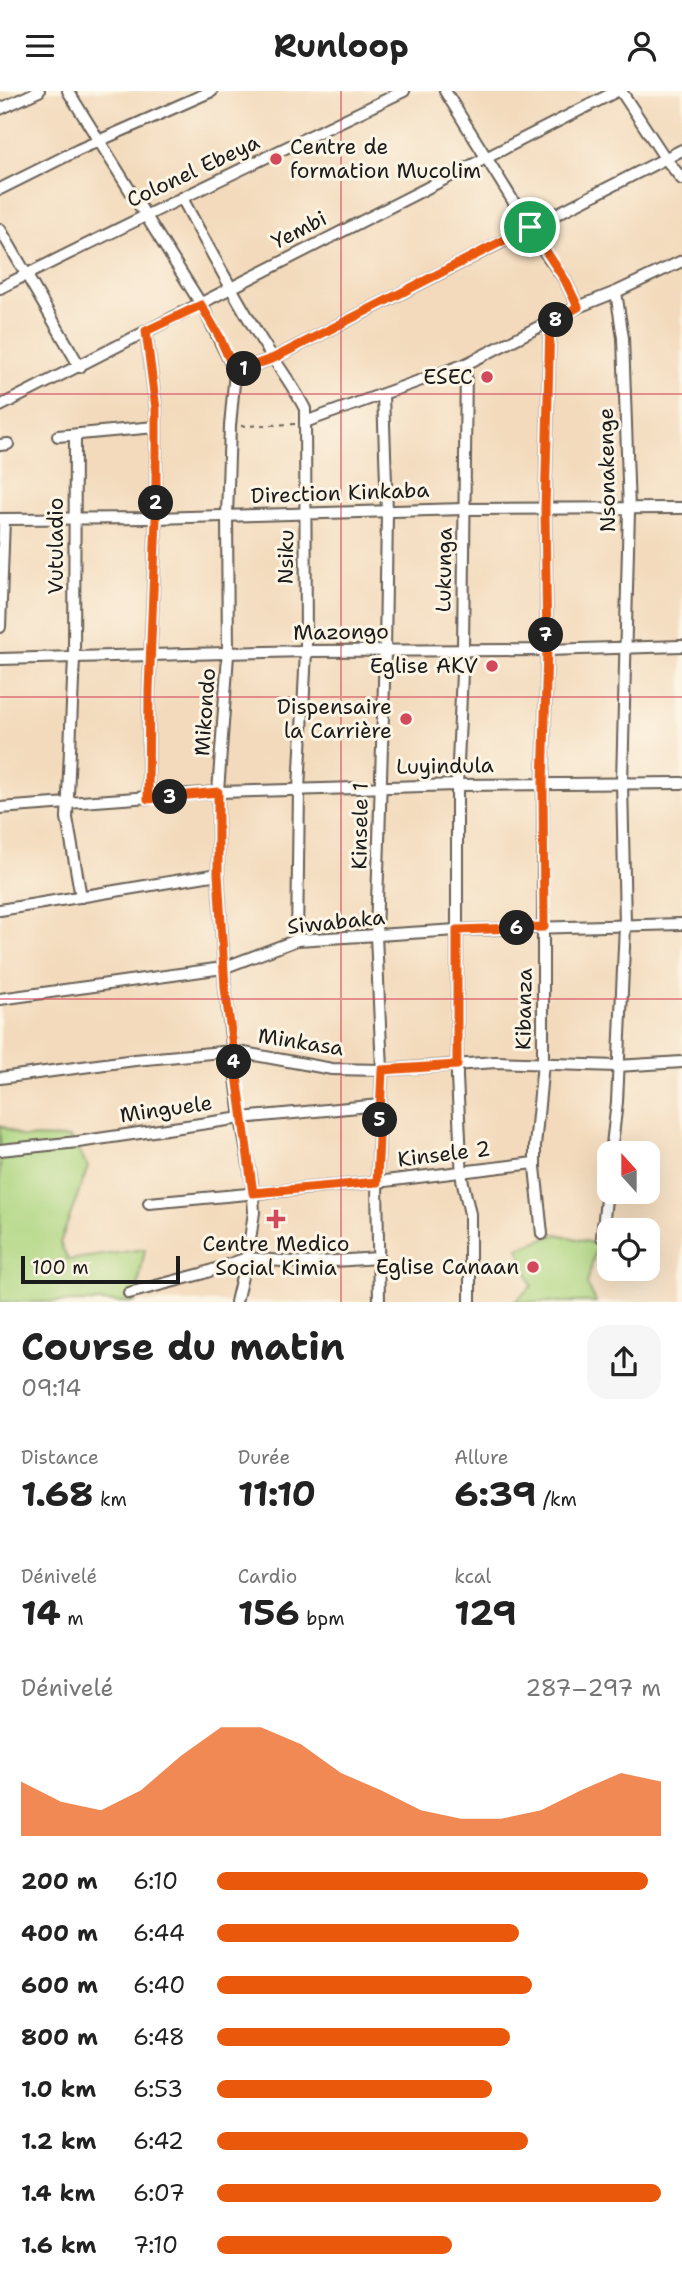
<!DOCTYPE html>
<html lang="fr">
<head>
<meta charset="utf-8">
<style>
	body { margin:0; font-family:"Shantell Sans",sans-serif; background:#f6f6f6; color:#222; height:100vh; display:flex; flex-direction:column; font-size:26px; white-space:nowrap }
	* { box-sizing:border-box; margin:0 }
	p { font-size:23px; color:#767676 }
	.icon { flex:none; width:38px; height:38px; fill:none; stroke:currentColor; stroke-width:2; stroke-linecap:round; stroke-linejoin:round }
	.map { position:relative; height:1211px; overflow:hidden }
	.side { display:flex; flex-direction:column; background:#fff; flex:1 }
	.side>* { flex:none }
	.needle { width:46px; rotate:339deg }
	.fabs { position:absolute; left:597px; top:1050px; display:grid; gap:14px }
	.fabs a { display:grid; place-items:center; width:63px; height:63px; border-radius:14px; background:#fff; box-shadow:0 7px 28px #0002; font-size:35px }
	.scale { position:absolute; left:21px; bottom:18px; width:159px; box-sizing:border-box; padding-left:7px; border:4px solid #1c1c1c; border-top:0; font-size:19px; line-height:24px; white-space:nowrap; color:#1c1c1c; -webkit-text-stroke:5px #fcf5e5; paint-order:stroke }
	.pin { position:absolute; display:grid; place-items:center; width:60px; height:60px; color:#fff; margin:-30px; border:4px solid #fff; border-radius:50%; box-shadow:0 2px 7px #0007 }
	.km { position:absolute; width:35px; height:35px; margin:-18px; border-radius:50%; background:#222; color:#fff; font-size:19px; line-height:35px; text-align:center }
	.round { display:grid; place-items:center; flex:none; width:74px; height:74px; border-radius:21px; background:#f6f6f6 }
	.head { display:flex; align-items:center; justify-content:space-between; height:119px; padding:0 21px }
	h1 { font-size:38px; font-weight:700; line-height:52px }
	.figures { display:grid; grid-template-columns:repeat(3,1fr); gap:10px; height:119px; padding:7px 21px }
	.figures div { display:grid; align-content:center }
	.figures b { font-size:35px; font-weight:700 }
	.figures small { font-size:19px; font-weight:400 }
	.figures p { font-size:19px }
	.chart { height:196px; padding:14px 21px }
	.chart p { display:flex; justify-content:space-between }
	.chart svg { width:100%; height:126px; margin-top:7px; fill:#ea580c; opacity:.7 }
	ul { padding:0 21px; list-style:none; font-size:23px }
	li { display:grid; grid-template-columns:112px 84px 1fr; align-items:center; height:52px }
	li i { height:18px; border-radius:9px; background:#ea580c }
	header { display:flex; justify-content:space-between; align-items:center; height:91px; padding:0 21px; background:#fff; font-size:32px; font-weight:700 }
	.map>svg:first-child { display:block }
	.green { fill:#aed681; stroke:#65794e; stroke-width:2 }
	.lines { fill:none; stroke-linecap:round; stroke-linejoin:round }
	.street-casing { stroke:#675e54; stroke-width:14 }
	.path { stroke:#675e54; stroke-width:2; stroke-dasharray:5 5; stroke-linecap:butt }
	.street { stroke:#fff; stroke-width:10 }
	.route-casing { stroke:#fff; stroke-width:14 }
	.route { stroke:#ea580c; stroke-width:9 }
	.grid { fill:none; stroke:#d1495b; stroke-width:2; stroke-opacity:0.55 }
	.poi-dot { fill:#d1495b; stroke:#fcf5e5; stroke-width:2.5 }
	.labels { text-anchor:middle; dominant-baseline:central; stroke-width:6; stroke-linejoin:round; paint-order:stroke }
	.poi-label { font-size:21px; fill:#1c1c1c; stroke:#fcf5e5; text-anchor:end }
	.street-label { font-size:21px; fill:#1c1c1c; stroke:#fcf5e5 }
</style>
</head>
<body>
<header><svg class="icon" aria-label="menu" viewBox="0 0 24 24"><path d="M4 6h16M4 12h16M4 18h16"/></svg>Runloop<svg class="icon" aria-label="person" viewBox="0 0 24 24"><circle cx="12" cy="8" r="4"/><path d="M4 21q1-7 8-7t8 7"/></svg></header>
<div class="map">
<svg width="682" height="1211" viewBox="0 0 682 1211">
	<rect width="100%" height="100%" fill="#fcf5e5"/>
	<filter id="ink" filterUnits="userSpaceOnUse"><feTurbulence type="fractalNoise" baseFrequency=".0143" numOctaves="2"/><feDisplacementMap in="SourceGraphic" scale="14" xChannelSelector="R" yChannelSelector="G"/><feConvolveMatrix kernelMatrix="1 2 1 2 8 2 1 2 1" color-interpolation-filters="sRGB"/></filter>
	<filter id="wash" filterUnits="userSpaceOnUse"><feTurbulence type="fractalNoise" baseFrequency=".00686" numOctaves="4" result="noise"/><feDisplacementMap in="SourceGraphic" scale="28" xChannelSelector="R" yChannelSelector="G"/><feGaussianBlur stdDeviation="1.57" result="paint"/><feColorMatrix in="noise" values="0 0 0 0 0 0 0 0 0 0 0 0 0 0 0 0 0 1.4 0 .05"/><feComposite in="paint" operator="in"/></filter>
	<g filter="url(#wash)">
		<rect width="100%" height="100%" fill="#f3dabc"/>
		<!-- green -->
		<g class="green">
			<polygon points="0,1034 22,1046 70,1047 88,1076 60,1152 68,1169 145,1158 135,1211 0,1211"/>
			<polygon points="557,1143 597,1153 587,1193 596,1211 514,1211 532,1195 518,1157"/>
		</g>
	</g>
	<g filter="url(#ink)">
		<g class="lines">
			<!-- street casing -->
			<g class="street-casing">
				<g id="street">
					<polyline points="68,0 204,218 235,281"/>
					<polyline points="445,0 544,160 565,189 578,216"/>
					<polyline points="621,0 665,67 682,88"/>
					<polyline points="0,18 39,0"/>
					<polyline points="0,98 78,59 212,0"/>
					<path d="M182 107C207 154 232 200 259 245 274 270 292 292 305 318L306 560 299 699 297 849"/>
					<polyline points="0,138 80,276"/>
					<path d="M0 197C134 129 269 65 404 0"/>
					<polyline points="146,240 156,318 156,427 149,599 148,708"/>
					<polyline points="466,273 463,559 457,694 457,986 462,1088 470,1123 470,1211"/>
					<polyline points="235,281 230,335 227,425 228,564 218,701 218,783 225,897 241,1027 252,1092 254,1121 249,1156 236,1211"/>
					<polyline points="235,281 274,267 682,59"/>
					<polyline points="0,315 617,0"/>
					<polyline points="305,331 466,273 578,216 616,201 682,170"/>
					<polyline points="58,345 155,336"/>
					<polyline points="75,345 74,567 67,727 81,806"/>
					<polyline points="0,354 8,353"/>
					<polyline points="0,428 156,427 464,418 682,417"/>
					<polyline points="0,536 4,428"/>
					<polyline points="0,568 306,560 547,559 682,555"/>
					<polyline points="0,717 218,701 457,694 682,692"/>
					<polyline points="0,819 218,783"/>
					<polyline points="0,908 223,877 297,849 457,839 682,833"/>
					<polyline points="0,987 135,969 233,960 332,978 382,979 496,971 617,975 682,971"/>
					<polyline points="0,1059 78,1051 241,1027 380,1014"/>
					<polyline points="611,1062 617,1011 625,834 622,691 629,419 623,247 616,201"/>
					<polyline points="149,1112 377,1091 534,1072"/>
					<polyline points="542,1143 535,1076 535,1055 543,972 543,693 547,559 545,418 550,232"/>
					<polyline points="602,1146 609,1080"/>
					<polyline points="129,1202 201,1183 247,1167 306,1172 378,1167"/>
					<polyline points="379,1211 377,1091 382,979 376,844 385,560 387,421 383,304"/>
				</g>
			</g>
			<!-- path -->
			<polyline class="path" points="241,335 295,333"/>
			<!-- street -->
			<use href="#street" class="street"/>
		</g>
	</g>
	<g class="lines" filter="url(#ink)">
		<!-- route casing -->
		<g class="route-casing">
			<polygon id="route" points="530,136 565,189 578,216 550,232 545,418 547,559 543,693 544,836 457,839 457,974 382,979 377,1091 253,1102 225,897 218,783 218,701 148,708 149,599 156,428 156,318 146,240 201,214 219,245 235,281 274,267"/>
		</g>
		<!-- route -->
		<use href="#route" class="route"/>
	</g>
	<!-- grid -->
	<path class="grid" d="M341 0V1211M0 303H682M0 606H682M0 908H682"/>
	<!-- markers -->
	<g class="poi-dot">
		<circle cx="276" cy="68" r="7"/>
		<circle cx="487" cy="286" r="7"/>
		<circle cx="492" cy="575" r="7"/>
		<circle cx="406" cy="628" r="7"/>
		<path d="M272.5 1117.5h7v7h7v7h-7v7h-7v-7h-7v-7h7z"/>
		<circle cx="533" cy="1176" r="7"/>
	</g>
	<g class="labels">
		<!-- poi labels -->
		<g class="poi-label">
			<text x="290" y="56" text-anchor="start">Centre de<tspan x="290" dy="24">formation Mucolim</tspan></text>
			<text x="473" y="286">ESEC</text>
			<text x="478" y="575">Eglise AKV</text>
			<text x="392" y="616">Dispensaire<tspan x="392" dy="24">la Carrière</tspan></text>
			<text x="276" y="1153" text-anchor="middle">Centre Medico<tspan x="276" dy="24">Social Kimia</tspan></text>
			<text x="519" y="1176">Eglise Canaan</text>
		</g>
		<!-- street labels -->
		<g class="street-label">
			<text transform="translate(193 80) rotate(-25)">Colonel Ebeya</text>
			<text transform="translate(299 139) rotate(-27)">Yembi</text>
			<text transform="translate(607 379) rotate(-91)">Nsonakenge</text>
			<text transform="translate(340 402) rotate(-2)">Direction Kinkaba</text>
			<text transform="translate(56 455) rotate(-90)">Vutuladio</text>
			<text transform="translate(286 466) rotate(-89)">Nsiku</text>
			<text transform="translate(444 479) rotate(-89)">Lukunga</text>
			<text transform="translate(341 541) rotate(-1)">Mazongo</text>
			<text transform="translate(205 621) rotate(-86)">Mikondo</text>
			<text transform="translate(445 675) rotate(-1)">Luyindula</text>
			<text transform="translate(360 735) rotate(-89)">Kinsele 1</text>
			<text transform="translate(336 831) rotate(-6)">Siwabaka</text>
			<text transform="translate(524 918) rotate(-89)">Kibanza</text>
			<text transform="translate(301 951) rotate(9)">Minkasa</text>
			<text transform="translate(166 1018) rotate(-8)">Minguele</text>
			<text transform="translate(444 1063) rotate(-7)">Kinsele 2</text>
		</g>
	</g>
</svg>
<div class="fabs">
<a><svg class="needle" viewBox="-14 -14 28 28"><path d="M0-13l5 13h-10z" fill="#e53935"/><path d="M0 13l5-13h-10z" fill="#767676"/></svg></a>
<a><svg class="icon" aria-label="locate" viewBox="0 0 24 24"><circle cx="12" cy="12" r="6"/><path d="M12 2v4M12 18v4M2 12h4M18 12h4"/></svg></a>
</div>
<div class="scale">100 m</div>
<div class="pin" style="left:530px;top:136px;background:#1e9e55"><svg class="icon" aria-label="arrive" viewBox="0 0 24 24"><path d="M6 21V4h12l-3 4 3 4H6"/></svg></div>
<b class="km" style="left:244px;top:278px">1</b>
<b class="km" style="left:156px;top:412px">2</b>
<b class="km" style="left:170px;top:706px">3</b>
<b class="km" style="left:234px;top:971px">4</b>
<b class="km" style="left:380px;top:1029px">5</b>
<b class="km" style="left:517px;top:837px">6</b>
<b class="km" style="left:546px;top:544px">7</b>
<b class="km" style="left:556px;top:229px">8</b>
</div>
<section class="side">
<div class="head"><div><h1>Course du matin</h1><p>09:14</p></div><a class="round"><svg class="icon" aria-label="share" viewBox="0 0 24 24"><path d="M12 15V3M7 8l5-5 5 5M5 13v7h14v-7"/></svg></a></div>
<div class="figures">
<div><p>Distance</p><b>1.68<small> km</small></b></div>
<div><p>Durée</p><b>11:10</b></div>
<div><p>Allure</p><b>6:39<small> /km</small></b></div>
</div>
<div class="figures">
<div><p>Dénivelé</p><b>14<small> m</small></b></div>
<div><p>Cardio</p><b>156<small> bpm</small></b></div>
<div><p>kcal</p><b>129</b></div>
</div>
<div class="chart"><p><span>Dénivelé</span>287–297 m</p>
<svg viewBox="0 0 160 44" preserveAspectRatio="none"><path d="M0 44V25L10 32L20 35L30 28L40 16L50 6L60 6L70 12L80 22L90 28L100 35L110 38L120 38L130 35L140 28L150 22L160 25V44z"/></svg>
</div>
<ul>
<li><b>200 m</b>6:10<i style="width:97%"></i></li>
<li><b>400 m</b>6:44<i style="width:68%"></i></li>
<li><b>600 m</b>6:40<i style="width:71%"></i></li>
<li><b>800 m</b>6:48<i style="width:66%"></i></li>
<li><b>1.0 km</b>6:53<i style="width:62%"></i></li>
<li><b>1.2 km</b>6:42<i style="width:70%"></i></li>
<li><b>1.4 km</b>6:07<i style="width:100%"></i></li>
<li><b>1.6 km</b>7:10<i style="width:53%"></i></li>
</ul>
</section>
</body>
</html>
